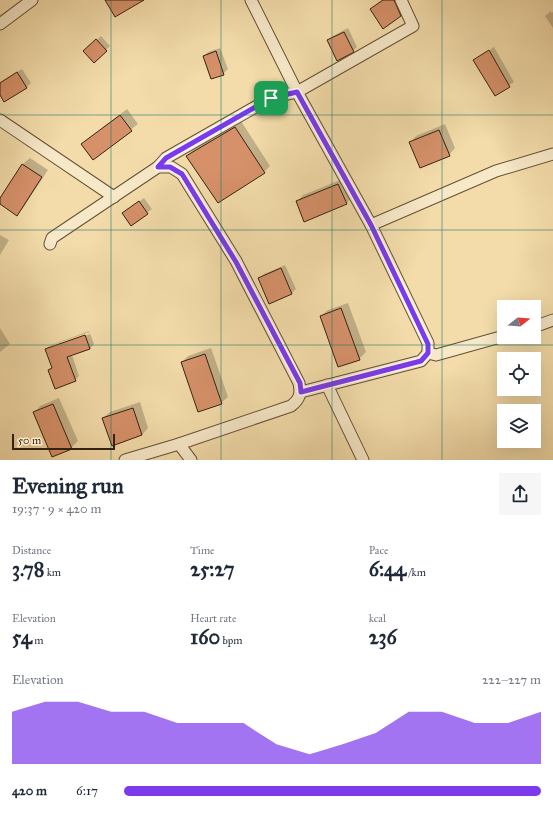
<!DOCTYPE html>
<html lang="en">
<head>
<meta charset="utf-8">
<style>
	body { margin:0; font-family:"IM FELL Great Primer",serif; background:#f6f6f7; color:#1f2937; height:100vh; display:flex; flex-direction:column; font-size:15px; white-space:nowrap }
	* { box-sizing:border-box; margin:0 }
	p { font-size:13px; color:#747a83 }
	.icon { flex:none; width:22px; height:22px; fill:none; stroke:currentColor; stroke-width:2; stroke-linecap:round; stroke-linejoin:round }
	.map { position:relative; height:460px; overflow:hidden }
	.sheet { display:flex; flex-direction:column; background:#fff; flex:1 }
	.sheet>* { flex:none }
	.needle { width:26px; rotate:73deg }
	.buttons { position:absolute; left:497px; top:300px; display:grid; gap:8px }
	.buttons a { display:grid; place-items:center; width:44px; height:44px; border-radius:0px; background:#fff; box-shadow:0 4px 16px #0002; font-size:20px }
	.scale { position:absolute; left:12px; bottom:10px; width:103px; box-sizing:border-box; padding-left:4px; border:2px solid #362210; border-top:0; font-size:11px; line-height:14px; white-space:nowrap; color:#362210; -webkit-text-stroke:3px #f7e8c8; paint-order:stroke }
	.pin { position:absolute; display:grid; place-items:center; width:34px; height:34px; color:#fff; margin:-17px; border-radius:8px; box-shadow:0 2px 6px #0006 }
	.round { display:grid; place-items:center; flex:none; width:42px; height:42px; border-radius:0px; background:#f6f6f7 }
	.headline { display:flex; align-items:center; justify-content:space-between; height:68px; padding:0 12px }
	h1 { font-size:22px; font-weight:700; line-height:30px }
	.metrics { display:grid; grid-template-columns:repeat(3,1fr); gap:6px; height:68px; padding:4px 12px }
	.metrics div { display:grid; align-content:center }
	.metrics b { font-size:20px; font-weight:700 }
	.metrics small { font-size:11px; font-weight:400 }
	.metrics p { font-size:11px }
	.chart { height:112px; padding:8px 12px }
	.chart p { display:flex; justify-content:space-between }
	.chart svg { width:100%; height:72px; margin-top:4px; fill:#7c3aed; opacity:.7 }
	ul { padding:0 12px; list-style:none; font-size:13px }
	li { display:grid; grid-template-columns:64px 48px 1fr; align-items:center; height:30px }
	li i { height:10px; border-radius:5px; background:#7c3aed }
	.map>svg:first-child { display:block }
	.shadow { fill:#0003; fill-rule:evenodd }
	.building { fill:#d6916a; stroke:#362210 }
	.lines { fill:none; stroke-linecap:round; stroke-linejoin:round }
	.street-casing { stroke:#655036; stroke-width:13 }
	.street { stroke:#f7e8c8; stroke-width:11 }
	.route-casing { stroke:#fff; stroke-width:8 }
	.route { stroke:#7c3aed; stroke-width:5 }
	.grid { fill:none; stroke:#0f766e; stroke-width:1; stroke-opacity:0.55 }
</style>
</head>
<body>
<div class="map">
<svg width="553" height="460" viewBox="0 0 553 460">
	<rect width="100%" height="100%" fill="#f3dcaa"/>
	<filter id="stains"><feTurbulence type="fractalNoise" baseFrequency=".005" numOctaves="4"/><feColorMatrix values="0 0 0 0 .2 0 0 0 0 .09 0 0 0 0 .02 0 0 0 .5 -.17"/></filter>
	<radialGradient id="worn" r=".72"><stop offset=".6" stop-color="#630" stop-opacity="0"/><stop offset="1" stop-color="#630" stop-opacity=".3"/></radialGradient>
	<!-- shadow -->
	<g class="shadow">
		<polygon points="382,0 399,0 405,11 400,16 371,9"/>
		<polygon points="551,11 551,13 553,12 553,28 545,16"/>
		<polygon points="348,28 357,47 353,51 328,40 333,36"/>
		<polygon points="101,36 110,46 106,50 84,52"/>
		<polygon points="494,47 514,82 495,95 475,60"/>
		<polygon points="220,48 228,69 223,74 204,56 208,52"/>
		<polygon points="22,69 31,83 27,87 0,93 0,82"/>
		<polygon points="127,109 138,124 93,159 82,144"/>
		<polygon points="241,121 270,166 264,172 187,156 193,150"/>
		<polygon points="445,124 455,148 449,155 410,143 416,136"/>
		<polygon points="30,158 48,170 23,208 17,214 0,203 0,200 23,164"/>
		<polygon points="345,178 352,197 346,204 297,202 303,195"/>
		<polygon points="144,198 152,209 147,213 123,213"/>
		<polygon points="0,235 9,240 0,255"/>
		<polygon points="285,265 296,289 292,293 270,302 260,278 264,274"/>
		<polygon points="348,303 366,352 359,359 321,316 328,310"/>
		<polygon points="0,328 10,344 0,352"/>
		<path d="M89 331 94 344 90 349 72 355 79 376 75 380 49 370 52 367 46 349 51 345ZM89 332 90 334 50 348V346Z"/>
		<polygon points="211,348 228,397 221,403 182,362 188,356"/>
		<polygon points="59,398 78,441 71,448 34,413 40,406"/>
		<polygon points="140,402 148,428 142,435 112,445 103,418 110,412"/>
	</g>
	<!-- building -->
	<g class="building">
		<polygon points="105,0 144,0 115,17"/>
		<polygon points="383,0 394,0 401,16 383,29 370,9"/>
		<polygon points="344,32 354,52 337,61 327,40"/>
		<polygon points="96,39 107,51 94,63 83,51"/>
		<polygon points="489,50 510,87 495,96 473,60"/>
		<polygon points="216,51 224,75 211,79 203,56"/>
		<polygon points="17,72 27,88 4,102 0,95 0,83"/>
		<polygon points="120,115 132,131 93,160 81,144"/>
		<polygon points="235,127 265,173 218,203 186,156"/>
		<polygon points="439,130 450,156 420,168 409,142"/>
		<polygon points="22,164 42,177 17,216 0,204 0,198"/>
		<polygon points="338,184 347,204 304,222 296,201"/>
		<polygon points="139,201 148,214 131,226 122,213"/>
		<polygon points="281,268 292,294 269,304 258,278"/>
		<polygon points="341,308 360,360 338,367 320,316"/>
		<polygon points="85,335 90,349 67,357 76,381 55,389 48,370 52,368 45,349"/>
		<polygon points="205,354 222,404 198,412 181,362"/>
		<polygon points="53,404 72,449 52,457 33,412"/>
		<polygon points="133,408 142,435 112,446 102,418"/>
	</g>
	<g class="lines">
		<!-- street casing -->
		<g class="street-casing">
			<g id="street">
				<polyline points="251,0 297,92 371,225 428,343 428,353 421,361 301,392"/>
				<polyline points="0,24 32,0"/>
				<polyline points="0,120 114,197"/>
				<polyline points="158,167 166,158 271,98 297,92 413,26 401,0"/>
				<polyline points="371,225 496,171 553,154"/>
				<path d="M50 244 52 238 158 167H171L182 174 236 261 299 383C301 394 300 399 291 406L179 444"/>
				<polyline points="534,327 553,320"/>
				<polyline points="428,353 436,355 504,336"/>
				<polyline points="327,385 363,460"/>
				<polyline points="125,460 179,444 191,460"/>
			</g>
		</g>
		<!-- street -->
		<use href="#street" class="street"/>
	</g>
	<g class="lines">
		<!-- route casing -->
		<g class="route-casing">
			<polygon id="route" points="297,92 371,225 428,344 428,353 421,361 301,392 300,383 236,262 182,174 170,167 158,167 166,158 271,98"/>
		</g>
		<!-- route -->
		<use href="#route" class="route"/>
	</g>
	<!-- grid -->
	<path class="grid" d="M111 0V460M221 0V460M332 0V460M442 0V460M0 115H553M0 230H553M0 345H553"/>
	<rect width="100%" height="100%" filter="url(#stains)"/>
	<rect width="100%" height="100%" fill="url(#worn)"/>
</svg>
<div class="buttons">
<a><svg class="needle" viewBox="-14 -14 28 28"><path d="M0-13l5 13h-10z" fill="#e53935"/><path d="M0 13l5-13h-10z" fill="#747a83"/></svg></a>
<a><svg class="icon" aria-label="locate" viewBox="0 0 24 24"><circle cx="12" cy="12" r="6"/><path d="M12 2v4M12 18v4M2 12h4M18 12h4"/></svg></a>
<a><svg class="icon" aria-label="layers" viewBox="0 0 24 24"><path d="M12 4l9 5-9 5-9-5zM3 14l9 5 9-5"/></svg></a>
</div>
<div class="scale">50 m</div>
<div class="pin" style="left:271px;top:98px;background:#1e9e55"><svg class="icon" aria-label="arrive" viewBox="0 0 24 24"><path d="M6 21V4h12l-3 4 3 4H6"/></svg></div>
</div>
<section class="sheet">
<div class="headline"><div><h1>Evening run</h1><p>19:37 · 9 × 420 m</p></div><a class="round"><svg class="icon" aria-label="share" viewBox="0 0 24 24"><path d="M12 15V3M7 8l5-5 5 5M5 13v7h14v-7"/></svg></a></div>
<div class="metrics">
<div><p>Distance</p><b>3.78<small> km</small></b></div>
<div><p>Time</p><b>25:27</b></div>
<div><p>Pace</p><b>6:44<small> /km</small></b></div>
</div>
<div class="metrics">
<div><p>Elevation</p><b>54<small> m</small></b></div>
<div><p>Heart rate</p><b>160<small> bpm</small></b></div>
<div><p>kcal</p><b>236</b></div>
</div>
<div class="chart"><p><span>Elevation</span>222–227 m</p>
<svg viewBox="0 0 160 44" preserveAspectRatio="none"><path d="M0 44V12L10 6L20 6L30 12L40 12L50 19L60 19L70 19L80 32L90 38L100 32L110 25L120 12L130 12L140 19L150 19L160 12V44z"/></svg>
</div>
<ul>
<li><b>420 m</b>6:17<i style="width:100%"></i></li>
</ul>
</section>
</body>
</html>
